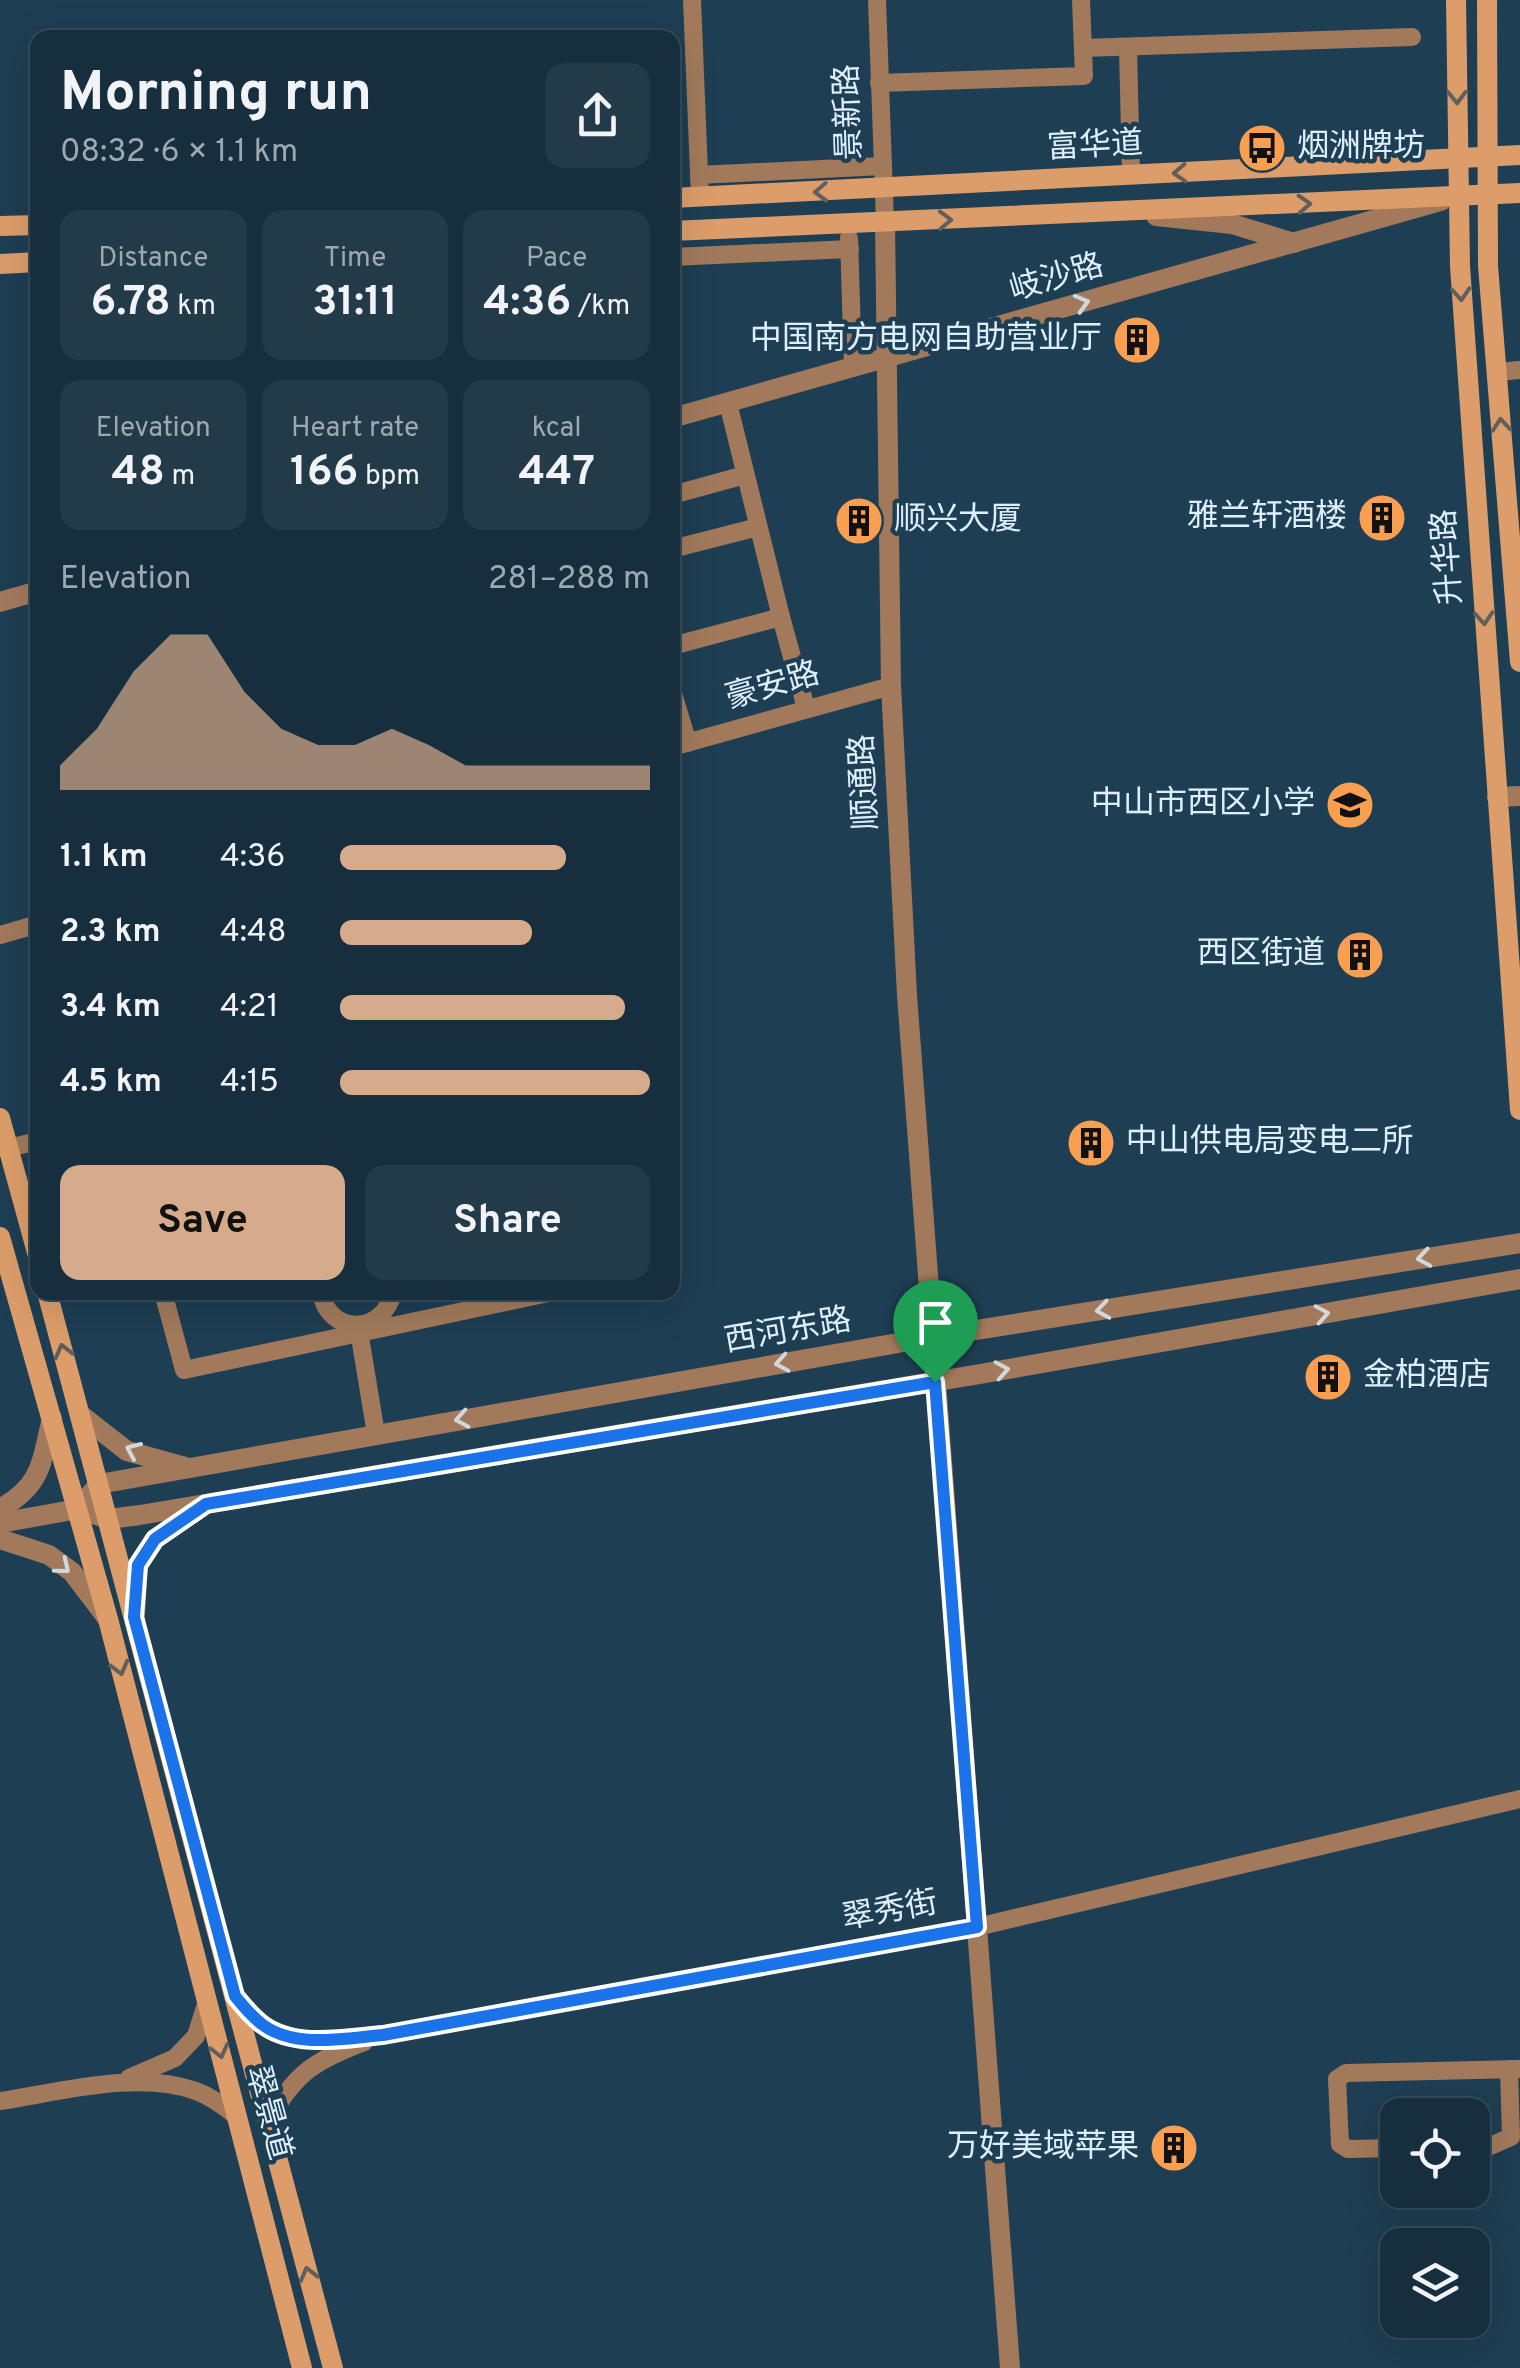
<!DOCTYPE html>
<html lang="en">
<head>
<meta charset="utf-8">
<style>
	body { margin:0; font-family:Overpass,"Noto Sans SC",sans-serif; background:#233a49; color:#f1f3f6; height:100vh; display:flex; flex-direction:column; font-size:38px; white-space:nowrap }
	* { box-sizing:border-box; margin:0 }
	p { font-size:32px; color:#9ea8b0 }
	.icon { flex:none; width:55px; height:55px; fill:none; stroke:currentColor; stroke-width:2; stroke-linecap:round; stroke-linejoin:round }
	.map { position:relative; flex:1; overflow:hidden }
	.panel { position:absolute; left:30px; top:30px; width:650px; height:1270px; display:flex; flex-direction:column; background:#162e3e; border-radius:20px; box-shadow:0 10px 40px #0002,0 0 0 2px #354a58 }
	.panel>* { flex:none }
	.tools { position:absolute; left:1380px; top:2098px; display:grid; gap:20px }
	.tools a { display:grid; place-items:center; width:110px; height:110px; border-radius:20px; background:#162e3e; box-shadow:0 10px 40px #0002,0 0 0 2px #354a58; font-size:50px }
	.pin { position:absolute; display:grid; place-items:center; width:85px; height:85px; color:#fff; margin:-102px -42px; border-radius:50% 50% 50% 0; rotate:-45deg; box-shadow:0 0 10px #0007 }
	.pin .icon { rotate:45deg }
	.round { display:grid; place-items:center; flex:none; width:105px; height:105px; border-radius:20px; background:#233a49 }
	.overview { display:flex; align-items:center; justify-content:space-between; height:170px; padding:0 30px }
	h1 { font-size:55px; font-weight:700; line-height:75px }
	.stats { display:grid; grid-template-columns:repeat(3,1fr); gap:15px; height:170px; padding:10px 30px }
	.stats div { display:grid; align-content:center; border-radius:20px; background:#233a49; text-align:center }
	.stats b { font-size:42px; font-weight:700 }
	.stats small { font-size:28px; font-weight:400 }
	.stats p { font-size:28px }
	.chart { height:280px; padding:20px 30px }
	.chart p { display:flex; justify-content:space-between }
	.chart svg { width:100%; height:180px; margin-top:10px; fill:#d6ab8b; opacity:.7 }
	.cta { display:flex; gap:20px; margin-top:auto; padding:20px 30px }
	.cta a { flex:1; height:115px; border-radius:20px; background:#d6ab8b; color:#111; font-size:40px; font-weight:700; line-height:115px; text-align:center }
	.cta a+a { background:#233a49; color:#f1f3f6 }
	ul { padding:0 30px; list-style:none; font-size:32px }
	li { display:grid; grid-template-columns:160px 120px 1fr; align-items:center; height:75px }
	li i { height:25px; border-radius:12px; background:#d6ab8b }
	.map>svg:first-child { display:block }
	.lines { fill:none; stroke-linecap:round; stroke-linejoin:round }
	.minor { stroke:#a27a5b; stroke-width:18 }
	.tertiary { stroke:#a27a5b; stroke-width:20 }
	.secondary { stroke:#dc9d6a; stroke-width:20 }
	.oneway { stroke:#605f5b }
	.oneway2 { stroke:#d1d8dc }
	.route-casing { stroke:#fff; stroke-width:20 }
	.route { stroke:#1a73e8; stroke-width:12 }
	.labels { text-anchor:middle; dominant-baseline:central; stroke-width:9; stroke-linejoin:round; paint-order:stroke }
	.street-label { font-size:32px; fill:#ddeffc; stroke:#1e3e53 }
	.poi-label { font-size:32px; fill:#ddeffc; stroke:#1e3e53; text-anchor:end }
</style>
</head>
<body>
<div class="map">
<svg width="1520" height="2368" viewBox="0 0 1520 2368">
	<rect width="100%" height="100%" fill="#1e3e53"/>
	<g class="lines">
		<!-- minor -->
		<g class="minor">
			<polyline points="692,0 700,197"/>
			<polyline points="877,0 885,222"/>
			<polyline points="1128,47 1131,175"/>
			<polyline points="1083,48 1412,37"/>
			<polyline points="879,83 1084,76 1081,0"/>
			<polyline points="699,175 882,166"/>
			<polyline points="849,238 853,368"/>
			<polyline points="672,257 850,249"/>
			<polyline points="1496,372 1520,370"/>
			<polyline points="728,403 781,617 806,708"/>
			<polyline points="672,495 745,475"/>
			<polyline points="672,549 758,527"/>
			<polyline points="672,646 781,617"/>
			<polyline points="672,690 688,743"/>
			<polyline points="672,747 891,686"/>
			<polyline points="0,935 38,924"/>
			<polyline points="8,1148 38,1141"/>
			<polyline points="163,1292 184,1370 553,1292"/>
			<path d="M321 1292C328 1336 384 1335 393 1292"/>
			<polyline points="358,1325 376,1434"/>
			<path d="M236 1997C244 2007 253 2018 264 2026 297 2049 346 2038 383 2035L977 1927 1520 1799"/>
			<polyline points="129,2078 175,2058 196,2036 207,2001"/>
			<path d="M0 2101C60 2092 138 2070 196 2091 212 2097 224 2106 236 2116"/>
			<path d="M268 2121C295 2073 314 2061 364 2042"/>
			<polyline points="1472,2147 1488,2147 1511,2137 1509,2069"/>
			<polyline points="1398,2148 1348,2149 1340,2144 1337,2079 1346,2073 1520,2069"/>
		</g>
		<!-- tertiary -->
		<g class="tertiary">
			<polyline points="1156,216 1232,224 1294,243"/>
			<polyline points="885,222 891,686 907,995 1010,2368"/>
			<polyline points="672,418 1441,201"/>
			<polyline points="0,602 38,591"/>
			<polyline points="1497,797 1520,796"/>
			<polyline points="81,1415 127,1451 185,1467"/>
			<polyline points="89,1496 99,1484 932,1337 1520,1243"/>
			<path d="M0 1509C43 1484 41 1463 52 1418"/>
			<polyline points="0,1523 78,1509 109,1519 140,1515 980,1374 1520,1279"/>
			<polyline points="0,1539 49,1555 72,1572 107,1618"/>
			<polyline points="135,1615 138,1565 155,1539 200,1508"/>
		</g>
		<!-- secondary -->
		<g class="secondary">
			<polyline points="1456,0 1460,266 1520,1110"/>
			<polyline points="1487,0 1488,266 1520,662"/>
			<polyline points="672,198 1520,155"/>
			<polyline points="0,226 38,225"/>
			<polyline points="672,231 1520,193"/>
			<polyline points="0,264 38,262"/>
			<polyline points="0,1118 38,1256"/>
			<polyline points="0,1237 108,1619 302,2368"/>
			<polyline points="47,1292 333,2368"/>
		</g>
	</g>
	<!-- one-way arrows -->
	<defs><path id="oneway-chevron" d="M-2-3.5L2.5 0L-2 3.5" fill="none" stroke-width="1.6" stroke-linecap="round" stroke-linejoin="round" transform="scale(2.5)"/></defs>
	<g class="oneway">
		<use href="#oneway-chevron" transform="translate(1457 97) rotate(89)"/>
		<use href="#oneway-chevron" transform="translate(1180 173) rotate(177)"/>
		<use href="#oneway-chevron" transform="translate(821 192) rotate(178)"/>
		<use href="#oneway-chevron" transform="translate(1304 204) rotate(-3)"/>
		<use href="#oneway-chevron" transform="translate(945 220) rotate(-2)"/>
		<use href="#oneway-chevron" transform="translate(1461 294) rotate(86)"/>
		<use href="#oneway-chevron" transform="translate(1501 425) rotate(-95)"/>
		<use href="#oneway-chevron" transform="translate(1484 618) rotate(86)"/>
		<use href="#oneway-chevron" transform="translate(63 1351) rotate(-105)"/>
		<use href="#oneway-chevron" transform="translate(120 1668) rotate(75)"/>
		<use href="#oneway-chevron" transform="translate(220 2051) rotate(76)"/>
		<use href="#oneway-chevron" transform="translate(308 2274) rotate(-105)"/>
	</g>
	<g class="oneway2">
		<use href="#oneway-chevron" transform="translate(1082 303) rotate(-16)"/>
		<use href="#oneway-chevron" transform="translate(1424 1258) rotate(171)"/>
		<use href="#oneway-chevron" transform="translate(1103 1310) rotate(171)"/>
		<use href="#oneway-chevron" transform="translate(1322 1314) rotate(-10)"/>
		<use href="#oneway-chevron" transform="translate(782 1363) rotate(170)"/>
		<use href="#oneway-chevron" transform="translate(1002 1370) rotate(-10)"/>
		<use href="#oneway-chevron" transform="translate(462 1419) rotate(170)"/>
		<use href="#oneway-chevron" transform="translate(133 1450) rotate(-156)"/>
		<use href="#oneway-chevron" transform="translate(63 1567) rotate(39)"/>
	</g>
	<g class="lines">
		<!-- route casing -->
		<g class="route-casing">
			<path id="route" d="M935 1382 977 1927 383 2035C346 2038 296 2049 263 2025 252 2017 243 2006 235 1996L134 1617 138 1565 155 1539 206 1504Z"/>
		</g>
		<!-- route -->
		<use href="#route" class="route"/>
	</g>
	<!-- icons -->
	<defs>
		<g id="bus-disc" transform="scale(2.5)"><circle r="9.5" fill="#fa9f4f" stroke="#1e3e53"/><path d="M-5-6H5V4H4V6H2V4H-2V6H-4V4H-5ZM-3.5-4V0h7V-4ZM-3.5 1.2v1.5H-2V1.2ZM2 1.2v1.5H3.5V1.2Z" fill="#111"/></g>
		<g id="building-disc" transform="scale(2.5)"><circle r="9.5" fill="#fa9f4f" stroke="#1e3e53"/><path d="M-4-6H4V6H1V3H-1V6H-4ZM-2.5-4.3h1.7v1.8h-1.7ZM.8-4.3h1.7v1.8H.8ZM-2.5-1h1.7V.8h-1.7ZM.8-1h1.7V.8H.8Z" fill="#111"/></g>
		<g id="school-disc" transform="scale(2.5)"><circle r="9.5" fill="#fa9f4f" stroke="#1e3e53"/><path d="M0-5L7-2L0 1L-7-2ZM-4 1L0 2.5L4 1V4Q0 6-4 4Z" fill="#111"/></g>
	</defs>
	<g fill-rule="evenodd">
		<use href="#bus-disc" x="1262" y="148"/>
		<use href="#building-disc" x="1137" y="340"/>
		<use href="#building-disc" x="1382" y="518"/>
		<use href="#building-disc" x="859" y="521"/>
		<use href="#school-disc" x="1350" y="805"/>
		<use href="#building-disc" x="1360" y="955"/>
		<use href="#building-disc" x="1091" y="1143"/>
		<use href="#building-disc" x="1328" y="1377"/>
		<use href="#building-disc" x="1174" y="2148"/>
	</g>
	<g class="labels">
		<!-- street labels -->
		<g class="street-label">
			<text transform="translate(850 112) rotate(-92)">景新路</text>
			<text transform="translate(1095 147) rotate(-3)">富华道</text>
			<text transform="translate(1057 279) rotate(-16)">岐沙路</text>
			<text transform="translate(1449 557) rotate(-94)">升华路</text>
			<text transform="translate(773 687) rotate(-16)">豪安路</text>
			<text transform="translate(866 782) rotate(-93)">顺通路</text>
			<text transform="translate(788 1332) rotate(-10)">西河东路</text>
			<text transform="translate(890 1912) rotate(-10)">翠秀街</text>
			<text transform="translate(267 2113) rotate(75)">翠景道</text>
		</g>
		<!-- poi labels -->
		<g class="poi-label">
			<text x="1297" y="148" text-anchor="start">烟洲牌坊</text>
			<text x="1102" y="340">中国南方电网自助营业厅</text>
			<text x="1347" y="518">雅兰轩酒楼</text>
			<text x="894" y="521" text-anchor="start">顺兴大厦</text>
			<text x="1315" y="805">中山市西区小学</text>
			<text x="1325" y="955">西区街道</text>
			<text x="1126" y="1143" text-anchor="start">中山供电局变电二所</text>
			<text x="1363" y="1377" text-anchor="start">金柏酒店</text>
			<text x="1139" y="2148">万好美域·苹果</text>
		</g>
	</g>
</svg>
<div class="tools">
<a><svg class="icon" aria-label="locate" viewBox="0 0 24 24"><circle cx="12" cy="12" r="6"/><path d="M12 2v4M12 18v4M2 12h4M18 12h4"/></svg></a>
<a><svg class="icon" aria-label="layers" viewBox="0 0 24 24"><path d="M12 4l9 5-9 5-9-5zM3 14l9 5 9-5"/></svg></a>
</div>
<div class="pin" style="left:935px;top:1382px;background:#1e9e55"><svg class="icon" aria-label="arrive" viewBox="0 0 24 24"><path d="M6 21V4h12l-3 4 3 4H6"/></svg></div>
<section class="panel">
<div class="overview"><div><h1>Morning run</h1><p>08:32 · 6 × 1.1 km</p></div><a class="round"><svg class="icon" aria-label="share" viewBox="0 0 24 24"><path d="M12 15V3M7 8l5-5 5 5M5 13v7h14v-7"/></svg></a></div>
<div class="stats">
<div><p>Distance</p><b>6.78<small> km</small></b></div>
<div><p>Time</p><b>31:11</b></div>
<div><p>Pace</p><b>4:36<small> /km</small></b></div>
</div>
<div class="stats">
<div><p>Elevation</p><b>48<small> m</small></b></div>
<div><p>Heart rate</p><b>166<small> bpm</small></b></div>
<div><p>kcal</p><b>447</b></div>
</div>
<div class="chart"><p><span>Elevation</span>281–288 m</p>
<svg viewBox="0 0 160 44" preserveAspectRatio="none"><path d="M0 44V38L10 29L20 15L30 6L40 6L50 20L60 29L70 33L80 33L90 29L100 33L110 38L120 38L130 38L140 38L150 38L160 38V44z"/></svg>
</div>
<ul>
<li><b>1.1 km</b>4:36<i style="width:73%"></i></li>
<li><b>2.3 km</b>4:48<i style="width:62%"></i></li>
<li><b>3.4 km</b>4:21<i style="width:92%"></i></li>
<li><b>4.5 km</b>4:15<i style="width:100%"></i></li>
</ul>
<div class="cta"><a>Save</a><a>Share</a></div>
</section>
</div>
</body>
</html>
